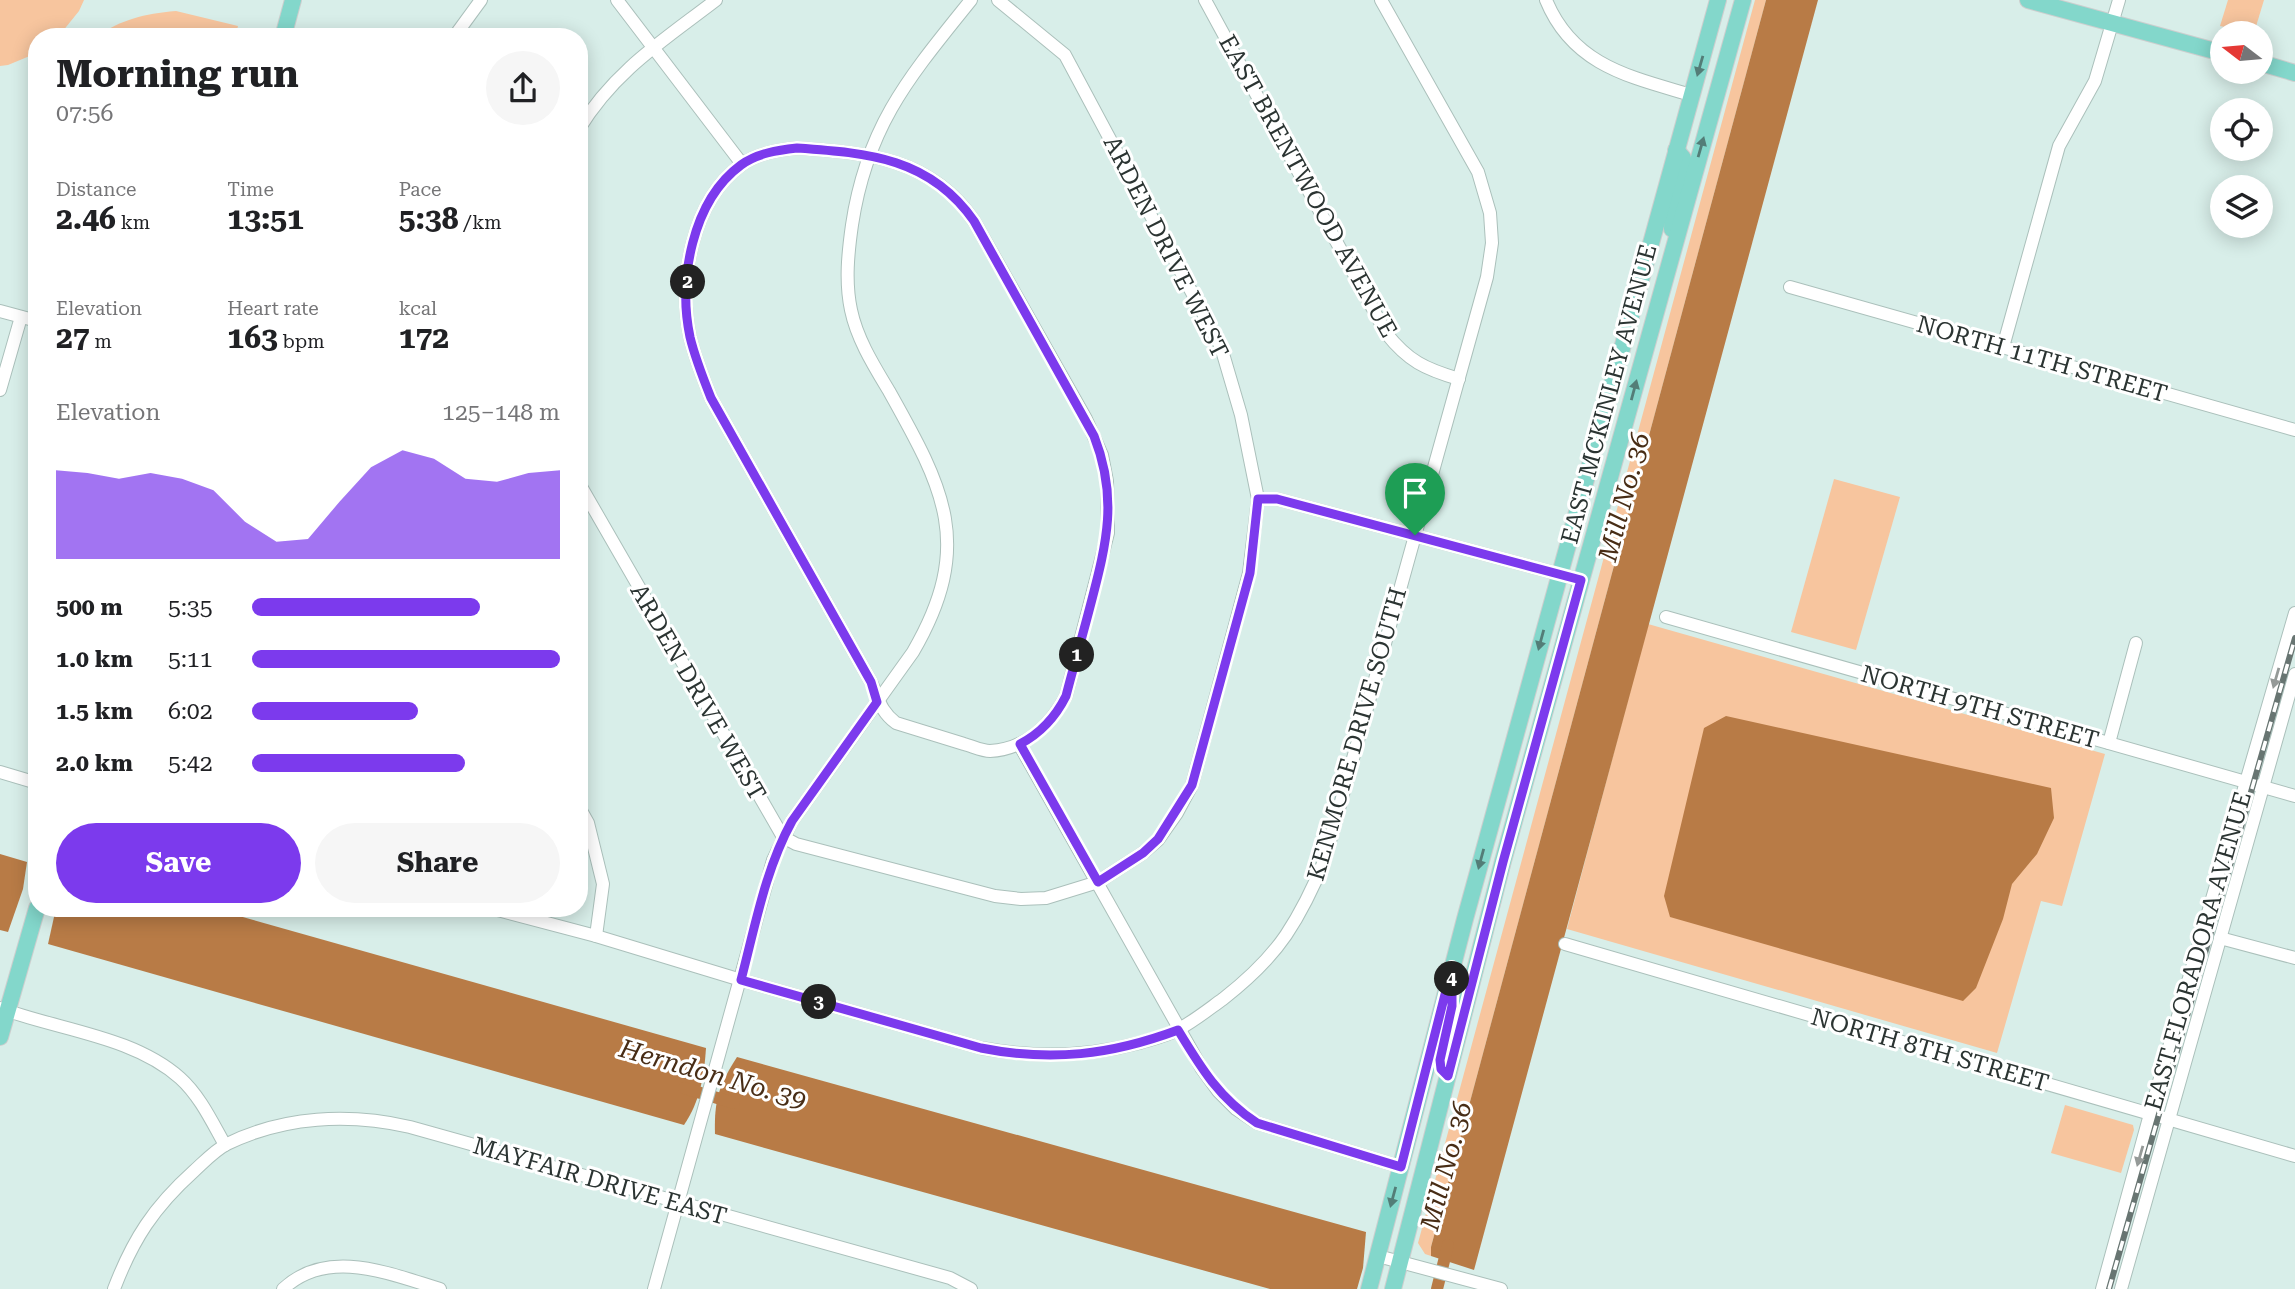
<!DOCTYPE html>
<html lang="en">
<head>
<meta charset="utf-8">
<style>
	body { margin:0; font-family:"Roboto Serif",serif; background:#f6f6f6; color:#202124; height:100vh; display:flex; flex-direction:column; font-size:26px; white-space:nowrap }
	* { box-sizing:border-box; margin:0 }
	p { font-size:23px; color:#757577 }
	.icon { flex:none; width:38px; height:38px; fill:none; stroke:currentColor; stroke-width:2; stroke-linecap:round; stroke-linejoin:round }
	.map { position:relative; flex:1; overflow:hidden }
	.drawer { position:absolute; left:28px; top:28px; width:560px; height:889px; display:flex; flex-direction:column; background:#fff; border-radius:28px; box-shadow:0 4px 18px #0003 }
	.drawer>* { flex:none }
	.needle { width:46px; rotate:286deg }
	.controls { position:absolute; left:2210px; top:21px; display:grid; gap:14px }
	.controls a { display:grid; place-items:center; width:63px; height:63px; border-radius:50%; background:#fff; box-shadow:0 4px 18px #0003; font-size:35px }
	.pin { position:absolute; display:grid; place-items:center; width:60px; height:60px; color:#fff; margin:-72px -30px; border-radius:50% 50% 50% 0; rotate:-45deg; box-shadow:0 0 7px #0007 }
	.pin .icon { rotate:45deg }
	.km { position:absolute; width:35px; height:35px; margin:-18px; border-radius:50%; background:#222; color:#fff; font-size:19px; line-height:35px; text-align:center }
	.round { display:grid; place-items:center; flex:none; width:74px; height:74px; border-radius:37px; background:#f6f6f6 }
	.head { display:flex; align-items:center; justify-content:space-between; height:119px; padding:0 28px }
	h1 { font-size:38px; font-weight:700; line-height:52px }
	.figures { display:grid; grid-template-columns:repeat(3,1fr); gap:10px; height:119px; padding:7px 28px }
	.figures div { display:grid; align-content:center }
	.figures b { font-size:30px; font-weight:700 }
	.figures small { font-size:19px; font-weight:400 }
	.figures p { font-size:19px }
	.chart { height:196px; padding:14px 28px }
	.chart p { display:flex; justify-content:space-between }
	.chart svg { width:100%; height:126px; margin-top:7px; fill:#7c3aed; opacity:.7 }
	.cta { display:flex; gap:14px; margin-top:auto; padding:14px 28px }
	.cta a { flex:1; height:80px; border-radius:42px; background:#7c3aed; color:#fff; font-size:28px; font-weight:700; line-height:80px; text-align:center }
	.cta a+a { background:#f6f6f6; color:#202124 }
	ul { padding:0 28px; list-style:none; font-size:23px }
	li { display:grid; grid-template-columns:112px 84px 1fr; align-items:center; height:52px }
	li i { height:18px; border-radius:9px; background:#7c3aed }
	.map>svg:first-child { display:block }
	.green { fill:#f7c59e }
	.water { fill:#b87b46 }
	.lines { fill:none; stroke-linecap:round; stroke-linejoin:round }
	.canal { stroke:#b87b46; stroke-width:12 }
	.minor-casing { stroke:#abc0bb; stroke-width:14 }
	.major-casing { stroke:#cccece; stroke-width:18 }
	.minor { stroke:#fff; stroke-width:12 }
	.major { stroke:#83d7cb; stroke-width:16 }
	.rail-casing { stroke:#687572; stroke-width:6 }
	.rail { stroke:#fff; stroke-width:3.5; stroke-dasharray:10; stroke-linecap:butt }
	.oneway { fill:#537d77 }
	.oneway2 { fill:#959a98 }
	.route-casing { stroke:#fff; stroke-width:14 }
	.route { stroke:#7c3aed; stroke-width:9 }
	.labels { text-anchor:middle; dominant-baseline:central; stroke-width:6; stroke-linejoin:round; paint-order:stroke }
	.street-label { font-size:24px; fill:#2b3432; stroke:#fff }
	.water-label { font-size:26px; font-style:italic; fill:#482d16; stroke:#fff }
</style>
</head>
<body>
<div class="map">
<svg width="2295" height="1289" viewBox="0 0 2295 1289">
	<rect width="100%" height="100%" fill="#d8eee9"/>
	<!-- green -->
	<g class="green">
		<polygon points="0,0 84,0 79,11 58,37 37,37 37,53 8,65 0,66"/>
		<polygon points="1755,0 1766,0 1431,1247 1431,1256 1425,1254 1418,1243"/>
		<polygon points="2228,0 2264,0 2254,33 2220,26"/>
		<path d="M176 11 238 26 235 37H95C123 19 143 14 176 11Z"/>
		<polygon points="1834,479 1900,497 1856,650 1791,632"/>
		<polygon points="1648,624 2105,754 2062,906 2041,901 1997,1053 1567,929"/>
		<polygon points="2065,1105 2133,1125 2134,1130 2121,1173 2051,1153"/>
	</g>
	<!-- water -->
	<g class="water">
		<polygon points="1766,0 1818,0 1474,1270 1431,1256 1431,1247"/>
		<polygon points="1726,716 2051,788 2054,818 2037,854 2012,884 2003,919 1976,988 1963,1001 1670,917 1664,896 1704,728"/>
		<polygon points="0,854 27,862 23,889 8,932 0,930"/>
		<path d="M56 908H211L706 1048C704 1077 700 1101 684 1125L48 944Z"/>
		<path d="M737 1057 1366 1232 1363 1268 1357 1289H1270L715 1134C714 1100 719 1085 737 1057Z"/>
	</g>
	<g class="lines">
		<!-- canal -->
		<g class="canal">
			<polyline points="684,1088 734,1103"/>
			<polyline points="1437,1289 1448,1245"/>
		</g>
		<!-- minor casing -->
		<g class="minor-casing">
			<g id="minor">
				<polyline points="617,0 742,164"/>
				<path d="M1205 0 1386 333C1408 361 1425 369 1459 379"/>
				<path d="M1546 0C1573 66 1631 77 1691 95"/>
				<polyline points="454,37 481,0"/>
				<path d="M579 129C614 71 664 40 716 0"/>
				<path d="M797 148C868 153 931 158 974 221L1086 419 1102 455 1107 481 1108 533 1066 696C1050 726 1025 749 990 751 982 751 972 746 964 744 942 737 919 730 896 723 880 711 879 699 871 682L711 398C703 378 695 358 690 337 678 280 692 201 741 165 757 153 779 150 797 148Z"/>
				<polyline points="1790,287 2295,430"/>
				<polyline points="0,311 37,321"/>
				<polyline points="2003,347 2059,146 2095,81 2119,0"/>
				<polyline points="0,390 21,317"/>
				<polyline points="579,483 783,837 796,844 995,896 1021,899 1046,898 1098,882 1143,853 1158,840 1177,813 1192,785 1249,573 1258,499 1241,415 1221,347 1065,55 998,0"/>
				<polyline points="1258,499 1277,499 1581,580"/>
				<polyline points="1666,617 2295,796"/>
				<polyline points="2109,743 2136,643"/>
				<polyline points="1019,744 1202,1069 1218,1091 1236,1109 1257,1123 1401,1167"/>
				<polyline points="0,772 37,783"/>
				<polyline points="579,807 588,823 603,884 596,936"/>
				<path d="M490 908 596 936 741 980 981 1048C1035 1058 1086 1057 1139 1043 1152 1039 1167 1036 1179 1029 1194 1021 1209 1009 1223 999 1246 981 1269 960 1286 935 1302 911 1314 886 1325 859L1487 277 1492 243 1490 213 1478 172 1381 0"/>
				<polyline points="2220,938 2295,958"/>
				<polyline points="1565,944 2295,1156"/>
				<path d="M0 1008C58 1030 133 1036 180 1078 200 1096 212 1122 225 1145"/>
				<polyline points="1378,1256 1501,1289"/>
				<path d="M114 1289C133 1239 154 1207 194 1171 204 1162 215 1150 227 1144 284 1116 349 1113 410 1127L950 1278 971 1289"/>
				<path d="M283 1289C328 1247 390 1274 440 1289"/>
				<path d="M654 1289 773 860 792 821 913 652C975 545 944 489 889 391 874 366 857 339 851 310 845 282 848 253 852 225 867 125 910 76 971 0"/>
				<polyline points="2102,1289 2158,1085 2295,613"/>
				<polyline points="2121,1289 2295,674"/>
			</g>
		</g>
		<!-- major casing -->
		<g class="major-casing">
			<g id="major">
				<polyline points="2028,0 2222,53"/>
				<polyline points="283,37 293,0"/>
				<polyline points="2261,63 2295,73"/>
				<polyline points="1672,229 1673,206 1683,167 1683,158 1676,150"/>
				<polyline points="0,1037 37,908"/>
				<polyline points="1369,1289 1465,919 1718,0"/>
				<polyline points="1393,1289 1503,861 1743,0"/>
			</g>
		</g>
		<!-- minor -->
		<use href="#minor" class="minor"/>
		<!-- major -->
		<use href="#major" class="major"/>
		<!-- rail casing -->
		<g class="rail-casing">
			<polyline id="rail" points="2109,1289 2295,638"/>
		</g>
		<!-- rail -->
		<use href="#rail" class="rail"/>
	</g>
	<!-- one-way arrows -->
	<defs><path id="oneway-solid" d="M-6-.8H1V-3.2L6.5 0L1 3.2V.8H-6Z" transform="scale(1.75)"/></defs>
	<g class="oneway">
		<use href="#oneway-solid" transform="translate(1700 66) rotate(106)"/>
		<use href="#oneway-solid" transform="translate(1701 147) rotate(-74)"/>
		<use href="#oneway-solid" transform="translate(1634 390) rotate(-75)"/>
		<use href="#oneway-solid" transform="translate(1541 640) rotate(105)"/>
		<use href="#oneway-solid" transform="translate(1481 859) rotate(105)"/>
		<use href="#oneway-solid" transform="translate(1393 1197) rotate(105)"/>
	</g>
	<g class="oneway2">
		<use href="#oneway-solid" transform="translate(2276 678) rotate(106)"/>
		<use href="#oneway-solid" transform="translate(2140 1156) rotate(106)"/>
	</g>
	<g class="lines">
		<!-- route casing -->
		<g class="route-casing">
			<path id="route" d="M797 148C869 153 930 158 974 221L1094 436C1118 497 1107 542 1091 603 1083 634 1074 665 1066 696 1055 718 1041 733 1020 744L1098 882 1143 853 1158 839 1192 785 1250 573 1258 499H1277L1581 580 1503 862 1448 1076 1441 1069 1440 1060 1452 1006V967L1401 1167 1257 1123C1219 1098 1201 1068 1178 1030 1111 1055 1051 1062 981 1048L741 980C755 927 765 870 792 821L877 702 871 682 711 398C703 378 695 358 690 337 678 280 692 201 741 165 757 153 779 150 797 148Z"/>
		</g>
		<!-- route -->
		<use href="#route" class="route"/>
	</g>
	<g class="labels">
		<!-- street labels -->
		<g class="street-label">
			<text transform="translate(1308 186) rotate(61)">EAST BRENTWOOD AVENUE</text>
			<text transform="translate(1166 247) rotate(63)">ARDEN DRIVE WEST</text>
			<text transform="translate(2042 359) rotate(16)">NORTH 11TH STREET</text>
			<text transform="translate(1609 394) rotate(-75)">EAST MCKINLEY AVENUE</text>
			<text transform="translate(698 692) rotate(60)">ARDEN DRIVE WEST</text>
			<text transform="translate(1980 707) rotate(16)">NORTH 9TH STREET</text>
			<text transform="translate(1357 734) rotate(-74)">KENMORE DRIVE SOUTH</text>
			<text transform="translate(2198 951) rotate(-74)">EAST FLORADORA AVENUE</text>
			<text transform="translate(1930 1050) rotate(16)">NORTH 8TH STREET</text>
			<text transform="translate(600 1181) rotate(16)">MAYFAIR DRIVE EAST</text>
		</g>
		<!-- water labels -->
		<g class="water-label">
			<text transform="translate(1624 497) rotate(-75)">Mill No. 36</text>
			<text transform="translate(713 1074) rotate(16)">Herndon No. 39</text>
			<text transform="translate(1446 1166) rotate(-75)">Mill No. 36</text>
		</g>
	</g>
</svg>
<div class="controls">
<a><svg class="needle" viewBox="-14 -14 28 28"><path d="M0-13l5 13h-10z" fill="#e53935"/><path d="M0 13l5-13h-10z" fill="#757577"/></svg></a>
<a><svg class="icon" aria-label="locate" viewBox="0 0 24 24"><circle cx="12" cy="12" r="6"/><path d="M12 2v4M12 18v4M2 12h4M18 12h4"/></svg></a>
<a><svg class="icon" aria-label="layers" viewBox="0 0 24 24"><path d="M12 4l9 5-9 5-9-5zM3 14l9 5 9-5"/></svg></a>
</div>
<div class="pin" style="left:1415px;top:535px;background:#1e9e55"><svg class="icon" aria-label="arrive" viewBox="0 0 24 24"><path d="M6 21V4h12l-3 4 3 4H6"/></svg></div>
<b class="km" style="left:1077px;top:655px">1</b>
<b class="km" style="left:688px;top:282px">2</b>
<b class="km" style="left:819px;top:1002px">3</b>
<b class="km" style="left:1452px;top:979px">4</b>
<section class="drawer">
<div class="head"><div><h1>Morning run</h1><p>07:56</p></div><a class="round"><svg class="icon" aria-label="share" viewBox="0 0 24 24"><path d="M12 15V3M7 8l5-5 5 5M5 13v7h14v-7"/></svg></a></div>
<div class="figures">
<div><p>Distance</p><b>2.46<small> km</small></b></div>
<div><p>Time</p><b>13:51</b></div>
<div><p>Pace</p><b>5:38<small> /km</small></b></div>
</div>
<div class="figures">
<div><p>Elevation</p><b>27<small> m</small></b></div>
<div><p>Heart rate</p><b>163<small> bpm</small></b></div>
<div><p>kcal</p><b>172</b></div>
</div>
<div class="chart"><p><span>Elevation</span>125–148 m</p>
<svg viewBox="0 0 160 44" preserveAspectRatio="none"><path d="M0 44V13L10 14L20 16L30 14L40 16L50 20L60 31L70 38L80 37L90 24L100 12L110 6L120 9L130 16L140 17L150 14L160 13V44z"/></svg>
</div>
<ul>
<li><b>500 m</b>5:35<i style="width:74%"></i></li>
<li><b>1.0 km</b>5:11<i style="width:100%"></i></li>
<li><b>1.5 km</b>6:02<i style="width:54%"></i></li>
<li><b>2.0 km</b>5:42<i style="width:69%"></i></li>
</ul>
<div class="cta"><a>Save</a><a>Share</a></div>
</section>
</div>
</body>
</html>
